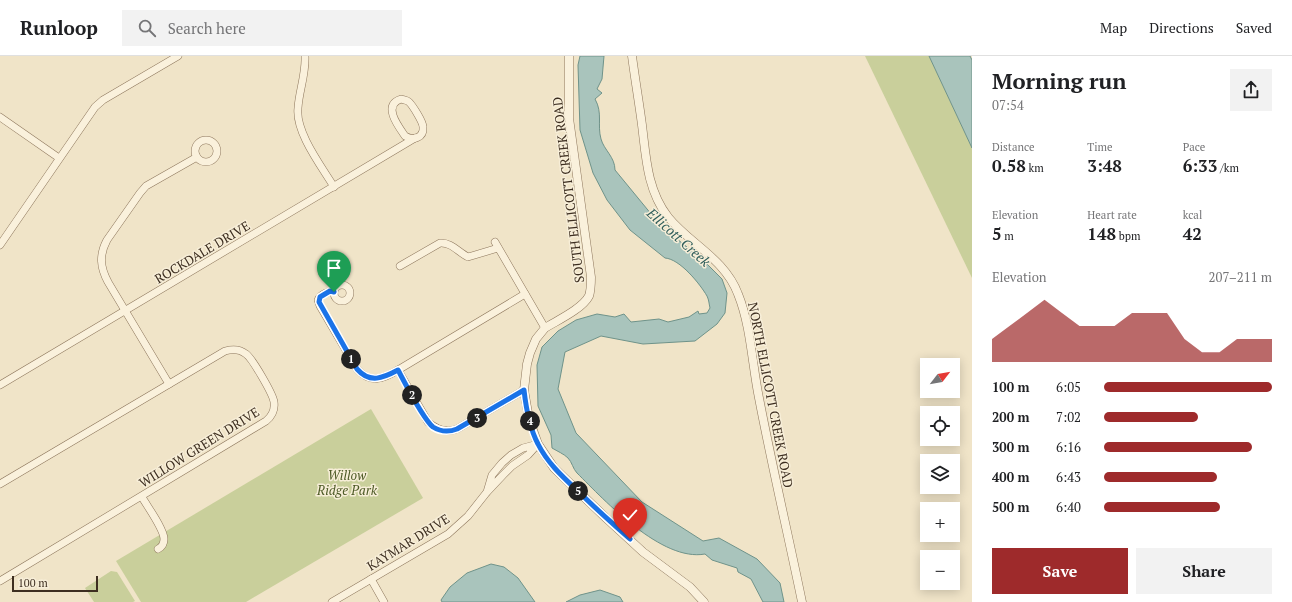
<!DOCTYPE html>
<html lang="en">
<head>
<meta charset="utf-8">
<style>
	body { margin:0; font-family:"PT Serif",serif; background:#f2f2f2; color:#202124; height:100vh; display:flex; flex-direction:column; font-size:15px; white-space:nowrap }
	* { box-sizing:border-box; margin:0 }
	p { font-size:13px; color:#757577 }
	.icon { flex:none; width:22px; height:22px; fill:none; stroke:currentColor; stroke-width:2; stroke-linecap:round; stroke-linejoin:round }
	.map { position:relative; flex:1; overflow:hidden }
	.panel { display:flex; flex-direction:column; background:#fff; width:320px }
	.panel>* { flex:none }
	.needle { width:26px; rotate:59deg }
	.buttons { position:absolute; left:920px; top:302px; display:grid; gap:8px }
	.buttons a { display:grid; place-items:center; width:40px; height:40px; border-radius:0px; background:#fff; box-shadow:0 2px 10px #0003; font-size:20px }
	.scale { position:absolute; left:12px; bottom:10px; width:86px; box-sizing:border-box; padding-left:4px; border:2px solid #3d2e20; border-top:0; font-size:11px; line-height:14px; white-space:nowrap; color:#3d2e20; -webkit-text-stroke:3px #f7eed8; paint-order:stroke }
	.pin { position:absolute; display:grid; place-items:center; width:34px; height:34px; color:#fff; margin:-41px -17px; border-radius:50% 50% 50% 0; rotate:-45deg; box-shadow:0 0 4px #0007 }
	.pin .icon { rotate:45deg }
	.km { position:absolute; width:20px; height:20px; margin:-10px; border-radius:50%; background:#222; color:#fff; font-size:11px; line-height:20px; text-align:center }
	.round { display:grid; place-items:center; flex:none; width:42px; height:42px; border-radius:0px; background:#f2f2f2 }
	.head { display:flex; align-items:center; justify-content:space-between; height:68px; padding:0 20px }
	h1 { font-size:22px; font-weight:700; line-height:30px }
	.metrics { display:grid; grid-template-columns:repeat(3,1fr); gap:6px; height:68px; padding:4px 20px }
	.metrics div { display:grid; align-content:center }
	.metrics b { font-size:17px; font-weight:700 }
	.metrics small { font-size:11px; font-weight:400 }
	.metrics p { font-size:11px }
	.chart { height:112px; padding:8px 20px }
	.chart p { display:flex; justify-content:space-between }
	.chart svg { width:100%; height:72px; margin-top:4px; fill:#9e2a2b; opacity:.7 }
	.primary-button { display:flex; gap:8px; margin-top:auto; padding:8px 20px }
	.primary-button a { flex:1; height:46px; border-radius:0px; background:#9e2a2b; color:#fff; font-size:16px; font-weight:700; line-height:46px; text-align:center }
	.primary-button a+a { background:#f2f2f2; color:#202124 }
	ul { padding:0 20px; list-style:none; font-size:13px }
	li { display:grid; grid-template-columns:64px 48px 1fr; align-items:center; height:30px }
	li i { height:10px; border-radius:5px; background:#9e2a2b }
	header { display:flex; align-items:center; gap:24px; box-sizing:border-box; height:56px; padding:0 20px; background:#fff; border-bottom:1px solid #e0e0e0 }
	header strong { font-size:19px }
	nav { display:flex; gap:22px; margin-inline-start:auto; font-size:14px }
	.search { width:280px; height:36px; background:#f2f2f2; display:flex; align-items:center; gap:10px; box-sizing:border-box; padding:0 14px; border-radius:0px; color:#757577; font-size:15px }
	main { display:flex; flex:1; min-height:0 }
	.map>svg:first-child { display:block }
	.green { fill:#c9cf9b }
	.water { fill:#a9c4bc; stroke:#6f938a }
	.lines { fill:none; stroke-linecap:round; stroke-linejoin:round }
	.minor-casing { stroke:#8d765c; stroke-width:8 }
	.tertiary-casing { stroke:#8d765c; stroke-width:9 }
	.minor { stroke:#faf1dc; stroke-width:7 }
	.tertiary { stroke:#faf1dc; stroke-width:8 }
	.route-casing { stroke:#fff; stroke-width:8 }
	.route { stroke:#1a73e8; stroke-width:5 }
	.labels { text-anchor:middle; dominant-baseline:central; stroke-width:3; stroke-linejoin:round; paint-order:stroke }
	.street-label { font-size:13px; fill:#3d2e20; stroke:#f7eed8 }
	.park-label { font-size:13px; font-style:italic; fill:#4d5a26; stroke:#f7eed8 }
	.water-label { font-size:14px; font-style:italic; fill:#2f5d5a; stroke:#f7eed8 }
</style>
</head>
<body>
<header>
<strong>Runloop</strong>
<div class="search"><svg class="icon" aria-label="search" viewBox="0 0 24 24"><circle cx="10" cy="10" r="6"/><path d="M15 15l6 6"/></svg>Search here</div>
<nav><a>Map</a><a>Directions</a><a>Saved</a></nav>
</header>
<main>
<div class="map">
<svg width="972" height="546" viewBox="0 0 972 546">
	<rect width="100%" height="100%" fill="#f0e4c8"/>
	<!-- green -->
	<g class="green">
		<polygon points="865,0 929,0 972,92 972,222"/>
		<polygon points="371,353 423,442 246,546 141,546 116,505"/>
		<polygon points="111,515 117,516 135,545 133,546 94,546 85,532"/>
	</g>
	<!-- water -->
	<g class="water">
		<path d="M580 0H604L602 23 597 33 602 37 595 43C603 57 597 69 601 83 604 94 615 101 615 114L661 170 703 204 722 223 727 237 725 257 717 268 695 285 643 288 601 280 565 296 558 333 576 377 642 446 703 485 719 482 757 503 780 527 784 546H763L751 523 738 516 737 512 712 504 705 498C662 506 605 445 577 417 573 413 572 406 568 402 564 398 557 395 552 392L551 379 538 350 537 309 542 291 558 275 576 264 597 258 615 261 624 258 631 266 659 263 668 266 689 261 698 255 699 258 707 257 710 252C709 248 709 244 707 240 700 228 680 203 665 202L630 174 607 144 593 117 580 74 578 9Z"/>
		<polygon points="929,0 970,0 972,4 972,92"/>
		<polygon points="491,508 504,511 518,522 535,546 442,546 441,544 450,531 467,517"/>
		<polygon points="600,534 620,541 623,546 566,546 580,539"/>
	</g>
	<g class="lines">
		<!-- minor casing -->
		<g class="minor-casing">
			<g id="minor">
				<path d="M305 0C306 18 299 35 298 52 295 76 322 111 334 131"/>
				<path d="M401 43C404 44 407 44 409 46 413 50 423 66 423 71 424 82 413 85 405 80 398 70 382 49 401 43Z"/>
				<polyline points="0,61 59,102"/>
				<circle cx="206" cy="95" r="11"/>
				<polyline points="495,186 545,272"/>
				<polyline points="0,189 95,51 103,44 178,0"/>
				<path d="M400 210 440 187C451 186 458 196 468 201L498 192"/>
				<circle cx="342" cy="237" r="8"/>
				<path d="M334 236C328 235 321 238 318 244L320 250 357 313C370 328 383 323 398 314L525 238"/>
				<path d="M398 314 428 366C437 374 446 377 457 373L524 334"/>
				<path d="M169 328 108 226C100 211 99 199 107 184L140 137 146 130 197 101"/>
				<polyline points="0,329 415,82"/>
				<path d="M0 428 225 295C232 293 240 293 246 298 252 302 273 338 274 346 275 353 272 360 266 365L0 525"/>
				<path d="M142 441C147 450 164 473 164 483 164 487 162 491 158 493"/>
				<polyline points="371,523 384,546"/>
				<polyline points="332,546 448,478 468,460 487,436 503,419 512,410 528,399 538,388 523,392 511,399 502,407 492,419 487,436"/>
			</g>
		</g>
		<!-- tertiary casing -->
		<g class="tertiary-casing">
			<g id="tertiary">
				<path d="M569 0V62L591 221C591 227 591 234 589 240 582 253 558 264 545 272L536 283 530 297 527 308 524 334 529 363 538 388 554 412 606 462 643 496 690 531 704 546"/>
				<path d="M632 0C635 23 639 46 642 69 646 101 647 134 668 161 690 188 725 203 738 238 751 270 752 308 759 342 772 410 788 478 802 546"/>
			</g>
		</g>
		<!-- minor -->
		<use href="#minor" class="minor"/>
		<!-- tertiary -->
		<use href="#tertiary" class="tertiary"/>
	</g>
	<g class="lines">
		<!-- route casing -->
		<g class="route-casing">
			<path id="route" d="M334 236 330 235 320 241 319 246 357 313C370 328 383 322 398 314 405 327 423 363 433 371 441 376 449 376 457 373L524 334C526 352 529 371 538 388 548 408 564 422 580 437 596 453 613 468 630 483"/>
		</g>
		<!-- route -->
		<use href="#route" class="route"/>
	</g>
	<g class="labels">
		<!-- street labels -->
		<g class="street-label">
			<text transform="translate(568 134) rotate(-97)">SOUTH ELLICOTT CREEK ROAD</text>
			<text transform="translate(202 196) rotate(-31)">ROCKDALE DRIVE</text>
			<text transform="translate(771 339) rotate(79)">NORTH ELLICOTT CREEK ROAD</text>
			<text transform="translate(199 391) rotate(-32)">WILLOW GREEN DRIVE</text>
			<text transform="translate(408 486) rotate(-32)">KAYMAR DRIVE</text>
		</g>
		<!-- park labels -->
		<g class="park-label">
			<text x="347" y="419">Willow<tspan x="347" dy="15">Ridge Park</tspan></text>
		</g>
		<!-- water labels -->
		<g class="water-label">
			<text transform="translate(679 181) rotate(42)">Ellicott Creek</text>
		</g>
	</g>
</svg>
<div class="buttons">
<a><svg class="needle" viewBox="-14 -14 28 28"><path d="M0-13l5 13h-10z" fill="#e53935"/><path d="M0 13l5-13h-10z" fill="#757577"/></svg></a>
<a><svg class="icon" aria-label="locate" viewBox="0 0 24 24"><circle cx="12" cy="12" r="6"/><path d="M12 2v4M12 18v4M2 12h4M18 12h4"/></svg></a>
<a><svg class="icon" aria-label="layers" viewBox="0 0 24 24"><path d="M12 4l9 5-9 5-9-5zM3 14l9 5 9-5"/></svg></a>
<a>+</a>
<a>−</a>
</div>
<div class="scale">100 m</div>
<div class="pin" style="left:334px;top:236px;background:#1e9e55"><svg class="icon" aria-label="arrive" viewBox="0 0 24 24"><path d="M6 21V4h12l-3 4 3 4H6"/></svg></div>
<div class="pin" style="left:630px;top:483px;background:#d93025"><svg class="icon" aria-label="check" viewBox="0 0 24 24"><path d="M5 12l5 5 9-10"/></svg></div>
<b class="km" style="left:351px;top:303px">1</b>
<b class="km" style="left:412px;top:339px">2</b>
<b class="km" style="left:477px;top:362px">3</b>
<b class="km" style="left:530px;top:365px">4</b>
<b class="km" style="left:578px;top:435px">5</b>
</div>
<section class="panel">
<div class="head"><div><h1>Morning run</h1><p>07:54</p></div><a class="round"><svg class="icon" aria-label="share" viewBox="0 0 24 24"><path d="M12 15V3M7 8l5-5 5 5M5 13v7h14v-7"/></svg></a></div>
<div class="metrics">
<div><p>Distance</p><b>0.58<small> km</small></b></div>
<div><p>Time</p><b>3:48</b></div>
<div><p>Pace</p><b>6:33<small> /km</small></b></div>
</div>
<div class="metrics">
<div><p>Elevation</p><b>5<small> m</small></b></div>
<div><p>Heart rate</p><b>148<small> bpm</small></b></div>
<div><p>kcal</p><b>42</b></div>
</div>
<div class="chart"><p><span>Elevation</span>207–211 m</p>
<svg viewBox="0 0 160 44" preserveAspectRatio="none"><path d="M0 44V30L10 22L20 14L30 6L40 14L50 22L60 22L70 22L80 14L90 14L100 14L110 30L120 38L130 38L140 30L150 30L160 30V44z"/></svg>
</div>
<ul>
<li><b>100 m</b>6:05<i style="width:100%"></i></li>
<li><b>200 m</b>7:02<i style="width:56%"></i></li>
<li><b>300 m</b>6:16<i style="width:88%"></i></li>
<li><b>400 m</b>6:43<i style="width:67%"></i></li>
<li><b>500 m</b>6:40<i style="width:69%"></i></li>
</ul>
<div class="primary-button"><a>Save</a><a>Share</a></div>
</section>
</main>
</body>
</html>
